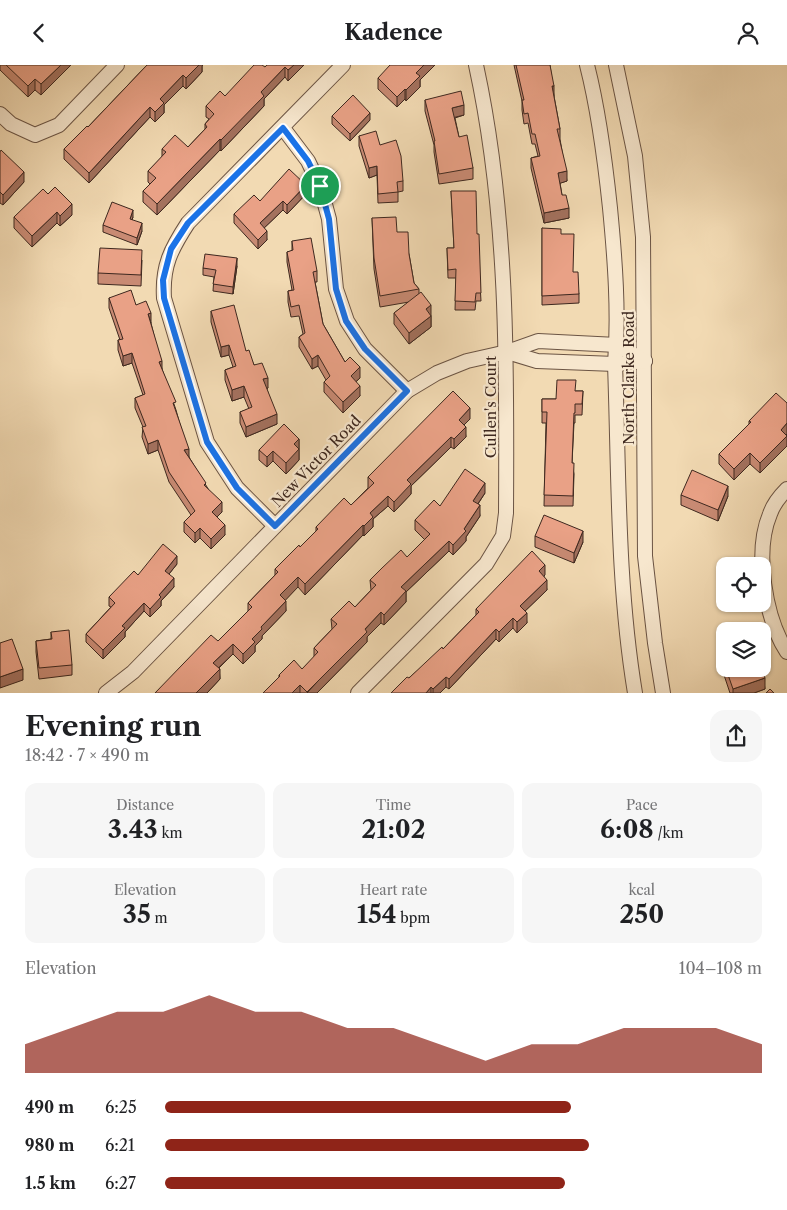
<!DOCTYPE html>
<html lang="en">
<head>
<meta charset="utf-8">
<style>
	body { margin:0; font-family:"Libre Caslon Text",serif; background:#f6f6f6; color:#202124; height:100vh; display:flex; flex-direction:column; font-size:19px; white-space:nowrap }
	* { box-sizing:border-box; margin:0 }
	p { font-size:16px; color:#757577 }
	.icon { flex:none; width:28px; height:28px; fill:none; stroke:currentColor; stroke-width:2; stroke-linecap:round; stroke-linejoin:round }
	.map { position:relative; height:628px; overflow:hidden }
	.drawer { display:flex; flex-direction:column; background:#fff; flex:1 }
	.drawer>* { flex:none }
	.buttons { position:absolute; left:716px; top:492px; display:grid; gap:10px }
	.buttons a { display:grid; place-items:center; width:55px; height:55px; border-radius:10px; background:#fff; box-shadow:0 1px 4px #0004; font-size:25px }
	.pin { position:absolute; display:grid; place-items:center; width:42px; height:42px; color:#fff; margin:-21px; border:2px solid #fff; border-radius:50%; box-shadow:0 1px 5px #0007 }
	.round { display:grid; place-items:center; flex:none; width:52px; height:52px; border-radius:15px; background:#f6f6f6 }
	.overview { display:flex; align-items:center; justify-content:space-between; height:85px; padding:0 25px }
	h1 { font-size:28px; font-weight:700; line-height:38px }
	.figures { display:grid; grid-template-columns:repeat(3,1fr); gap:8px; height:85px; padding:5px 25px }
	.figures div { display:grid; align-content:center; border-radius:12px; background:#f6f6f6; text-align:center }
	.figures b { font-size:25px; font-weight:700 }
	.figures small { font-size:14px; font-weight:400 }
	.figures p { font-size:14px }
	.chart { height:140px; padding:10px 25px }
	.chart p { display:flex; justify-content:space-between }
	.chart svg { width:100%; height:90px; margin-top:5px; fill:#8f2418; opacity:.7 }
	ul { padding:0 25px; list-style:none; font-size:16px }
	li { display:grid; grid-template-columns:80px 60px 1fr; align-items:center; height:38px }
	li i { height:12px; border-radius:6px; background:#8f2418 }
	header { display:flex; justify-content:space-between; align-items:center; height:65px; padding:0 25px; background:#fff; font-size:22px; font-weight:700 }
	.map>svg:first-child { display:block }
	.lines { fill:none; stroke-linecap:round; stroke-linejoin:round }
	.minor-casing { stroke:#6b5444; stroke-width:16 }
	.minor { stroke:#f7e7ce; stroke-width:14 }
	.wall { fill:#c88a73; stroke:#3e281f }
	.shaded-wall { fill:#a3715e; stroke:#3e281f }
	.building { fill:#e9a186; stroke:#3e281f }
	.route-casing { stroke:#fff; stroke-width:10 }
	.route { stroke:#1a73e8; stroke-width:6 }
	.labels { text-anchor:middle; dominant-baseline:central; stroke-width:4.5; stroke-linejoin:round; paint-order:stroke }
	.street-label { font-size:15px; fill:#3e281f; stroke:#f7e7ce }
</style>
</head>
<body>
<header><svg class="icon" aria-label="back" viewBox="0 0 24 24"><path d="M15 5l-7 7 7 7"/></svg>Kadence<svg class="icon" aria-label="person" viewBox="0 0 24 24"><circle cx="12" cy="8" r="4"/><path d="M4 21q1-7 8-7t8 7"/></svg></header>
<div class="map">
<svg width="787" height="628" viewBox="0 0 787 628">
	<rect width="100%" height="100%" fill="#f2dab3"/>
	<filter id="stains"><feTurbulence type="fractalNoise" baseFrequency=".004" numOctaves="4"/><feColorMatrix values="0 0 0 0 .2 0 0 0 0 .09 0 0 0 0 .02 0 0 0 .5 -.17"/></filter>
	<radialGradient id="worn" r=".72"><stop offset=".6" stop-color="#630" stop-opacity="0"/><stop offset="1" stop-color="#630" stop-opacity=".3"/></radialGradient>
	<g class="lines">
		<!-- minor casing -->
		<g class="minor-casing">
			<g id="minor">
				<path d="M587 0C599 47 605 95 610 143 615 195 619 248 615 299 619 409 617 519 635 628"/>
				<polyline points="616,0 635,91 643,172 645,491 655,578 663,628"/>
				<polyline points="0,49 11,59 35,70 59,60 117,0"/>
				<polyline points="283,63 308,96 320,121 329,154 336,224 347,256 365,284 407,326"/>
				<polyline points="507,287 537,296 615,299 645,296"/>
				<path d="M787 424C780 431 773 440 770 449 754 487 765 553 787 587"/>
				<path d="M275 461 237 423 207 377 164 233C162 201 171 184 188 158L343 0"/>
				<polyline points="106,628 133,607 407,326 437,308 467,296 507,287 538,276 617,280 645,296"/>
				<path d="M358 628 486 499 503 471 506 448C507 299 508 147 476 0"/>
			</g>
		</g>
		<!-- minor -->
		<use href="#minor" class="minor"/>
	</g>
	<!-- wall -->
	<g class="wall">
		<polygon points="0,0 71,0 41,30 35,25 28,32 0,5"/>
		<polygon points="147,0 203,0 202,1 202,7 186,24 183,21 164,40 164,48 155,57 150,52 89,118 64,94 64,84 88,62"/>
		<polygon points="304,0 288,16 285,12 264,34 264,41 221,86 220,85 157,150 143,137 143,126 150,119 148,117 148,106 162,92 162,84 188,82 205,64 205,59 209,54 206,52 206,41 225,31 265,2"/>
		<polygon points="435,0 420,15 420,22 406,36 405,34 397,42 378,24 378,13"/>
		<polygon points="514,0 550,0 554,31 560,64 560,74 567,116 560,118 562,130 569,153 544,158 531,103 531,93 538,91 535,79 532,79 528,58 524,59 522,45 522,36"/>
		<polygon points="425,35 464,50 455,53 459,72 473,103 473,114 439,119 434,87 434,80 425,46"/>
		<polygon points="332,51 370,55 350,76 332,59"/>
		<polygon points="359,71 380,80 403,116 403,126 398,127 398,137 378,138 377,110 369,113 359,81"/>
		<polygon points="0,87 24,117 3,140 0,138"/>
		<polygon points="451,126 477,169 481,236 476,236 475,245 455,245 456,213 448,213 447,183 454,183"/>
		<polygon points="48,129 72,150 60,161 57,158 32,182 14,163 14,152"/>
		<polygon points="306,129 287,149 283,145 264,163 267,175 258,184 234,158 234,149 260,136"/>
		<polygon points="133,152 132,155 142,166 137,180 103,167 103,160"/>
		<polygon points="372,153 397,167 409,189 414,218 419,224 419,229 431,251 431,262 409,279 394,259 394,248 409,237 380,242 374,204"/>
		<polygon points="542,163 561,169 579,229 579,238 542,240"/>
		<polygon points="292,176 317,206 317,217 315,217 323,259 345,297 360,313 356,317 360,331 343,348 324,327 324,317 326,315 318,301 312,304 299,282 299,272 303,269 299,251 291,252 288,237 288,226 292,225 287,197 287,187 292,186"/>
		<polygon points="142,195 141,221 98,219 98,208"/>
		<polygon points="237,201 233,229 213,226 214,212 203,210 203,203"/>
		<polygon points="109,233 136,240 151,258 162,304 176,345 189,392 222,447 217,452 225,470 211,484 200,473 195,478 184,467 184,457 191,450 169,417 158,385 148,389 142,372 143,362 135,343 135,333 143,330 132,298 123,301 118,285 118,275 120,275 109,243"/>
		<polygon points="211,246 246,286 268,323 267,324 277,359 246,372 240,358 240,347 249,344 244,332 232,336 225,315 225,305 233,302 229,290 221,292 211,257"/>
		<polygon points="576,326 583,326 582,350 575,350 575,358 574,358 572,398 574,409 573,441 544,441 546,358 542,358 542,334 556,334"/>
		<polygon points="787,338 787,369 786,370 787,381 760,408 750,399 734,415 719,399 719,389 749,359 749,356"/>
		<polygon points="470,354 464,360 466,372 454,384 451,382 411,421 411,429 394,447 388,441 373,454 373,462 364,471 363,470 305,530 298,522 285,535 286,546 262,571 262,574 255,581 255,587 243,599 233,589 219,603 220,614 207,628 155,628 218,576 248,546 248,538 275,510 275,504 300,482 316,466 316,462 351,440 368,423 368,412"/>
		<polygon points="299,374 299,395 286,409 273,396 267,402 259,395 259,385"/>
		<polygon points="485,428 478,439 480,451 466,472 466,476 453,490 449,486 406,527 406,537 384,560 381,558 367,572 367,577 317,628 263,628 279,612 279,610 302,604 314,592 314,583 332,564 331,554 355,542 371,525 370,515 407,492 425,475 415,465 415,455 440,441"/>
		<polygon points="681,430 728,431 718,456 681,440"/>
		<polygon points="535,471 583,477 574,498 535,482"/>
		<polygon points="177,499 169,509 174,522 161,536 161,541 150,552 144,546 125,567 125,572 103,594 86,577 86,569 111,542 109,541 109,532 138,510"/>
		<polygon points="545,510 544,511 547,525 525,546 527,558 517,568 513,563 499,577 496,574 449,624 446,622 440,628 391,628 443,584 476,550 476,544"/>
		<polygon points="51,567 72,600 72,610 39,614 36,587 36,576 51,574"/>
		<polygon points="724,600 725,604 762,604 765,624 754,628 730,628 724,610"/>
	</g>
	<!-- shaded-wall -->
	<g class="shaded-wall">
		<polygon points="61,0 71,0 41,30 41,19"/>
		<polygon points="199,0 203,0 202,1 202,7 186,24 186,13"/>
		<polygon points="294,0 304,0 288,16 288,5"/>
		<polygon points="424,0 435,0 420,15 420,22 406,36 406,25 416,8"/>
		<polygon points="285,2 285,12 264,34 264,41 221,86 221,75 261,27"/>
		<polygon points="183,10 183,21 164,40 164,48 155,57 155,47 160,34"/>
		<polygon points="35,14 35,25 28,32 28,21"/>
		<rect x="552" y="21" width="2" height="10"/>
		<polygon points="405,24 405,34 397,42 397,32"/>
		<polygon points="464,40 464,50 452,53 452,43"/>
		<polygon points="150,42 150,52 89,118 89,108"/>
		<polygon points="370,48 370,55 350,76 350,69"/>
		<polygon points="220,74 220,85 157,150 157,139"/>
		<polygon points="377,101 377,110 369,113 369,103"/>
		<polygon points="567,106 567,116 558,119 558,108"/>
		<polygon points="24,107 24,117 3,140 3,130"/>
		<polygon points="306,120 306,129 287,149 287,140"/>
		<polygon points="283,136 283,145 260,167 260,158"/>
		<polygon points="72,139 72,150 60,161 60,151"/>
		<polygon points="569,143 569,153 544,158 544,148"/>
		<polygon points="133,145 133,152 130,161 130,154"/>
		<polygon points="57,147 57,158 32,182 32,171"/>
		<polygon points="142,158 142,166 137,180 137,173"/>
		<polygon points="267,166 267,175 258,184 258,175"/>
		<polygon points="237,193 237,201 233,229 233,222"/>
		<polygon points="431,240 431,251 426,255 426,244"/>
		<polygon points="151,248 151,258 148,249"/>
		<polygon points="431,251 431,262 409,279 409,268"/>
		<polygon points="229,280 229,290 221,292 221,282"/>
		<polygon points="132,288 132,298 123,301 123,291"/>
		<polygon points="318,290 318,301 312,304 312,294"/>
		<polygon points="162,296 162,306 159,297"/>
		<polygon points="360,302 360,313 351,321 351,311"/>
		<polygon points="268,313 268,323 263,325 263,314"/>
		<polygon points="244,321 244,332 232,336 232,325"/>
		<polygon points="360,321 360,331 343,348 343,337"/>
		<polygon points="470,343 470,354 459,365 459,355"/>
		<polygon points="277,349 277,359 246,372 246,362"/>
		<polygon points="787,358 787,369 781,375 781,365"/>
		<polygon points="466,362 466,372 454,384 454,374"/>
		<polygon points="787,371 787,381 760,408 760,398"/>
		<polygon points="451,372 451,382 411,421 411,429 394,447 394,437 407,415"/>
		<polygon points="299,374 299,395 286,409 286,398 294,379"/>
		<polygon points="158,375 158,385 148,389 148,379"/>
		<polygon points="189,384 189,394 184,385"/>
		<polygon points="273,386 273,396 267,402 267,392"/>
		<polygon points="750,388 750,399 734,415 734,404"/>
		<polygon points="485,418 485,428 473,446 473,436"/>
		<polygon points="728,421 728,431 718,456 718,445"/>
		<polygon points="388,431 388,441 373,454 373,462 364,471 364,461 370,448"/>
		<polygon points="222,437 222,447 212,457 212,447"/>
		<polygon points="480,440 480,451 466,472 466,476 453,490 453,480 464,464"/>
		<polygon points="225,460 225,470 211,484 211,474"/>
		<polygon points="363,460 363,470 305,530 305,519"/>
		<polygon points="200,463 200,473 195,478 195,468"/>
		<polygon points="583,466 583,477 574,498 574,488"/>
		<polygon points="449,476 449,486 406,527 406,537 384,560 384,550 401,522"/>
		<polygon points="177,491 177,499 165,514 165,506"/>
		<polygon points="545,500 545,510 539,516 539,506"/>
		<polygon points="298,512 298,522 280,541 280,530"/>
		<polygon points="174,513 174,522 161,536 161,541 150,552 150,544 159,530"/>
		<polygon points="547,515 547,525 520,551 520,541"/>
		<polygon points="286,536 286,546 262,571 262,574 255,581 255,587 243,599 243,589 252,574 261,562"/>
		<polygon points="144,538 144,546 125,567 125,572 103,594 103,585 122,561"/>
		<polygon points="381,547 381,558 367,572 367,577 317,628 307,628"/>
		<polygon points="527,548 527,558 517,568 517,557"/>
		<polygon points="513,553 513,563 499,577 499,567"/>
		<polygon points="496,564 496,574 449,624 449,614"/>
		<polygon points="233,579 233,589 213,608 213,598"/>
		<polygon points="23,604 23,615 0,623 0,612"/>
		<polygon points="220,604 220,614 207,628 196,628"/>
		<polygon points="446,612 446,622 440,628 433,628 433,624"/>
		<polygon points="765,613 765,624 754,628 733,628 733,624"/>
		<polygon points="300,620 300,628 292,628"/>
		<polygon points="431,622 431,628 426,628"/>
	</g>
	<!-- building -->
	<g class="building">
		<polygon points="6,0 61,0 41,19 35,14 28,21"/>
		<polygon points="147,0 199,0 186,13 183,10 160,34 164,38 155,47 150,42 89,108 64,84 87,61 88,62"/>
		<polygon points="254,0 262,0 265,2 267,0 294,0 288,5 285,2 261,27 264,31 221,75 220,74 157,139 143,126 156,113 148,106 166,87 162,84 175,70 188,82 207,62 205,59 214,49 206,41 220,26 225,31"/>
		<polygon points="390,0 424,0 416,8 420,11 406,25 405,24 397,32 378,13"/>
		<polygon points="516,0 550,0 554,21 552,21 560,64 557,64 567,106 558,108 562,130 566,130 569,143 544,148 531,93 540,91 535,69 532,69 528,48 524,49 522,35 524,35"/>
		<polygon points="461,26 464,40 452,43 459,72 467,70 473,103 439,109 434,76 435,76 425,35"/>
		<polygon points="353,30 370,48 350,69 332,51"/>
		<polygon points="376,66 380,80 396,75 401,91 403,116 397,117 398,127 378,129 377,101 369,103 359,71"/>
		<polygon points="1,85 24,107 3,130 0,127 0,87"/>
		<polygon points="289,104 306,120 287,140 283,136 260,158 267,166 258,175 234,149 254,130 260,136"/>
		<polygon points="55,122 72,139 60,151 57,147 32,171 14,152 43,124 48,129"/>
		<polygon points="451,126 476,126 477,169 479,169 481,228 476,228 475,237 455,236 456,204 448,205 447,183 454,183"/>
		<polygon points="112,137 133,145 130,154 142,158 137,173 103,160"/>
		<polygon points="396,152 397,167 408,167 409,189 414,218 419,224 380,231 374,193 372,153"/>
		<polygon points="542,163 561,164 561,169 574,169 573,207 578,207 579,229 542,231"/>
		<polygon points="311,173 317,206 313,207 323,259 345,297 350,292 360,302 351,311 360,321 343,337 324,317 330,311 318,290 312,294 299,272 305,268 299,240 291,242 288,226 294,225 287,187 293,185 292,176"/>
		<polygon points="100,183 142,185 141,210 98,208"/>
		<polygon points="205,189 237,193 233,222 213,219 216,205 203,203"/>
		<polygon points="131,225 136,240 146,236 151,248 148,249 162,296 159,297 176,337 173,338 189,384 184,385 206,418 204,420 222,437 212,447 225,460 211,474 200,463 195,468 184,457 195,446 169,407 158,375 148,379 142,362 146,361 135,333 145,329 132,288 123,291 118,275 123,274 109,233"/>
		<polygon points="421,227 431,240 426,244 431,251 409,268 394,248"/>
		<polygon points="234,240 246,286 249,285 254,300 262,298 268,313 263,314 277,349 246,362 240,347 252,342 244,321 232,325 225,305 236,301 229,280 221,282 211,246"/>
		<polygon points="557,315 576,315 575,326 583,326 582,339 575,339 575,348 574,348 572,398 574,398 573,431 544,430 547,347 542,347 542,334 556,334"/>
		<polygon points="453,326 470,343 459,355 466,362 454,374 451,372 407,415 411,419 394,437 388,431 370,448 373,452 364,461 363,460 305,519 298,512 280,530 286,536 261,562 262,564 252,574 255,577 243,589 233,579 213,598 220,604 196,628 155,628 211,570 218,576 252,542 248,538 278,507 275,504 299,480 300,482 318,464 316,462 344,433 351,440 374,418 368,412"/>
		<polygon points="776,328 787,338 787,358 781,365 787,371 760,398 750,388 734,404 719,389 751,357 749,356"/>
		<polygon points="284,359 299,374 294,379 299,384 286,398 273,386 267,392 259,385"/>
		<polygon points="465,404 485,418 473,436 480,440 464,464 466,466 453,480 449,476 401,522 406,526 384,550 381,547 365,564 367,567 307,627 300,620 292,628 263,628 280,611 279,610 294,595 302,604 318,587 314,583 337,559 331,554 349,536 355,542 376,520 370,515 382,503 401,485 407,492 430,469 415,455 434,435 440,441"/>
		<polygon points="692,405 728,421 718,445 681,430"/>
		<polygon points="544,450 583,466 574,488 535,471"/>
		<polygon points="163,479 177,491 165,506 174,513 159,530 161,532 150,544 144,538 122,561 125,563 103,585 86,569 115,538 109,532 134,506 138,510"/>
		<polygon points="532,486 545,500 539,506 547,515 520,541 527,548 517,557 513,553 499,567 496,564 449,614 446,612 433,624 431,622 426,628 391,628 407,612 409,613 442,582 443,584 479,547 476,544"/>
		<polygon points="69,565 72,600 39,603 36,576 52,574 51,567"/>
		<polygon points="12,574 23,604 0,612 0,578"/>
		<polygon points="726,604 762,604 765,613 733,624"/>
		<polygon points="770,624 774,628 766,628"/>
	</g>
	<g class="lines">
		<!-- route casing -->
		<g class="route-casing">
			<polygon id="route" points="283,63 308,96 320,121 329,154 336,224 346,256 365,284 407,326 275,461 237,423 207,377 164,233 163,215 171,184 188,158"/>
		</g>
		<!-- route -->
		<use href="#route" class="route"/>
	</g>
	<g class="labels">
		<!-- street labels -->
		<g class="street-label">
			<text transform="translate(628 313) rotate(-90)">North Clarke Road</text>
			<text transform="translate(490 342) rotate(-90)">Cullen's Court</text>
			<text transform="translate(316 396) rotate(-46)">New Victor Road</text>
		</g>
	</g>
	<rect width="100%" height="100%" filter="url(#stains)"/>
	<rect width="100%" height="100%" fill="url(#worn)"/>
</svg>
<div class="buttons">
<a><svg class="icon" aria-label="locate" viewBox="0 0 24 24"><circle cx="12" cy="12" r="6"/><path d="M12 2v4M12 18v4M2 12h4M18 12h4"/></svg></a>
<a><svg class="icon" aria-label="layers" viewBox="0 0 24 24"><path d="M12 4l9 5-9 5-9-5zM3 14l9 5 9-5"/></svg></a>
</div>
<div class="pin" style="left:320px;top:121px;background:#1e9e55"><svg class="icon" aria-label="arrive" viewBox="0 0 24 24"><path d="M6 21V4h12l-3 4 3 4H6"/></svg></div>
</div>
<section class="drawer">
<div class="overview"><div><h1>Evening run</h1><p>18:42 · 7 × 490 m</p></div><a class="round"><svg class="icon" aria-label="share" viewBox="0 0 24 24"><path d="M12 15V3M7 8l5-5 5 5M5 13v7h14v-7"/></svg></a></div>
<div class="figures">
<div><p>Distance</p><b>3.43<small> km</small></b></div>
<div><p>Time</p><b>21:02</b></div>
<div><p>Pace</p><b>6:08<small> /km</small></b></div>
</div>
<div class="figures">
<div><p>Elevation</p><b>35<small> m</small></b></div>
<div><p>Heart rate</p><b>154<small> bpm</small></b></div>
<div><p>kcal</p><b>250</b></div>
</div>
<div class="chart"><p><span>Elevation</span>104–108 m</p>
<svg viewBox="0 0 160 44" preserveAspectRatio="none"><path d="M0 44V30L10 22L20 14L30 14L40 6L50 14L60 14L70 22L80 22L90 30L100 38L110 30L120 30L130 22L140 22L150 22L160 30V44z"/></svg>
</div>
<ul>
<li><b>490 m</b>6:25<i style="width:68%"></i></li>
<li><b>980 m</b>6:21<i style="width:71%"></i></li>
<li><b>1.5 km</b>6:27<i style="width:67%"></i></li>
</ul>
</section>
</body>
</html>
